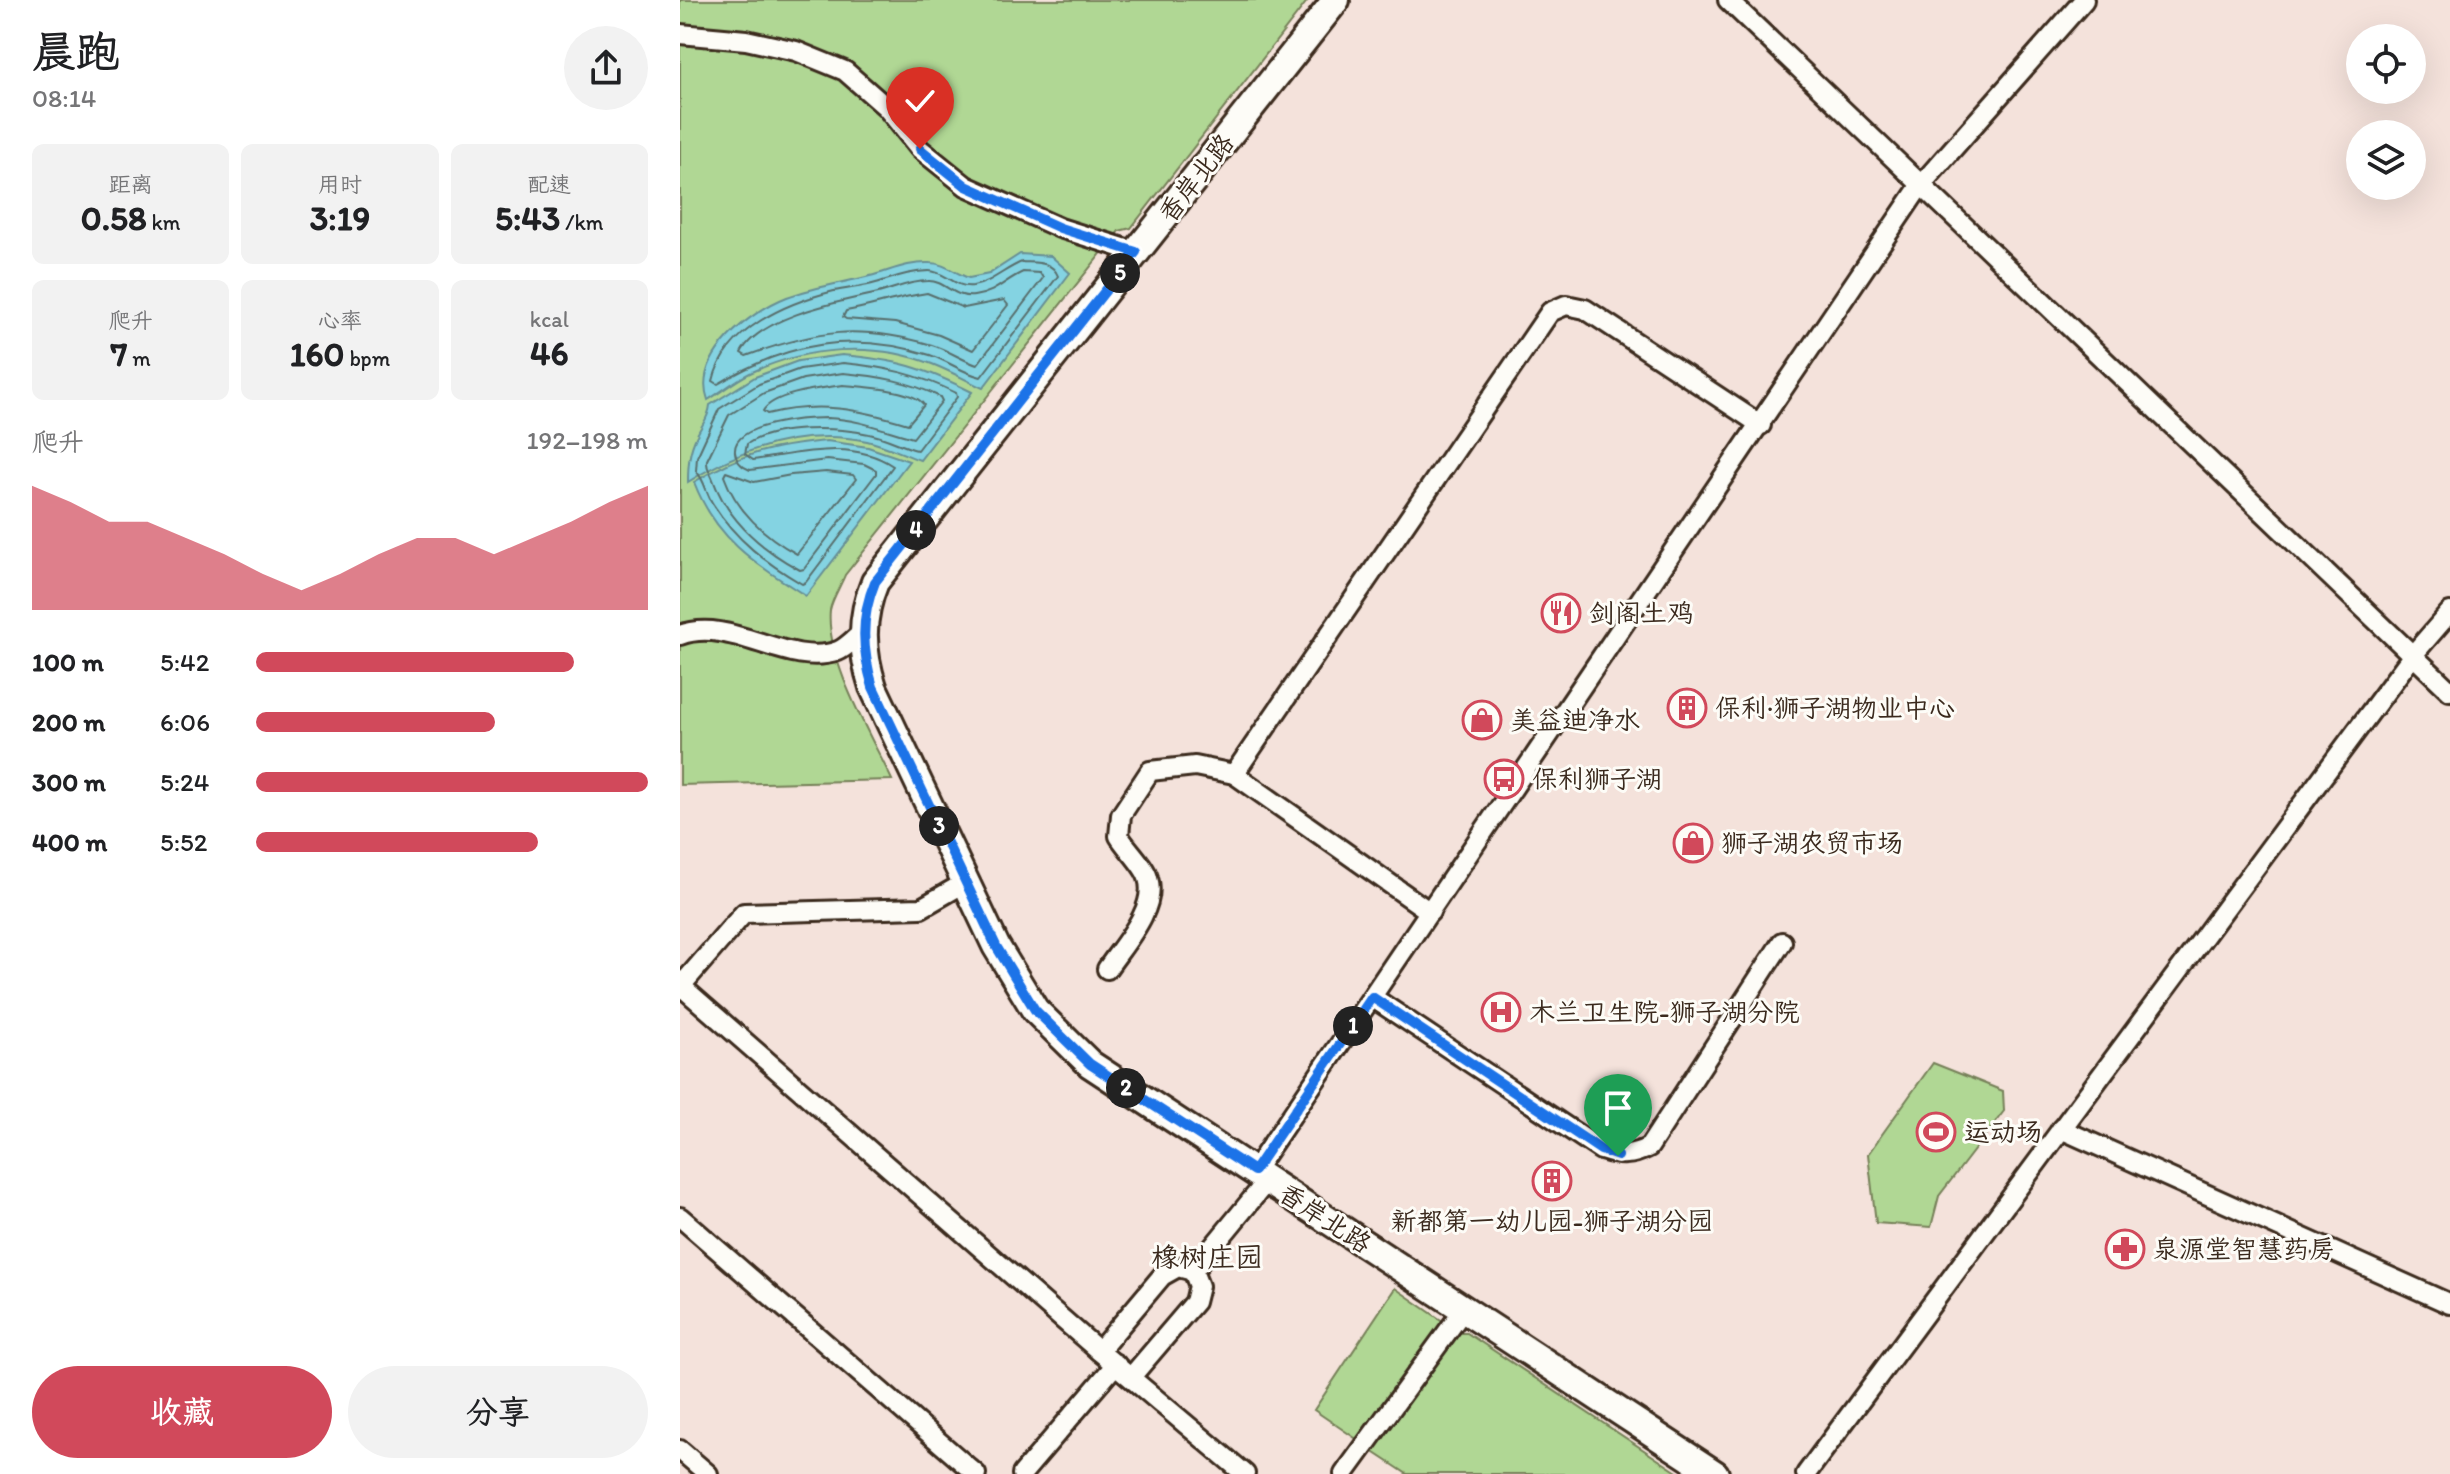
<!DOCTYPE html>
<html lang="zh">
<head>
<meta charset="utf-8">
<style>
	body { margin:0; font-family:Itim,"LXGW WenKai TC",sans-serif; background:#f2f2f2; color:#202124; height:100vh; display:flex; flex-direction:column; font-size:30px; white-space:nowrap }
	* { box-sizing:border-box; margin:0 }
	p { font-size:26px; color:#757577 }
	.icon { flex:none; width:44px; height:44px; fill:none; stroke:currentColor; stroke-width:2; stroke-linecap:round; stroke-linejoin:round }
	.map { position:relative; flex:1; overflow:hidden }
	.drawer { display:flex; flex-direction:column; background:#fff; width:680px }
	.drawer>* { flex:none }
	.buttons { position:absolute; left:1666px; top:24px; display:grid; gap:16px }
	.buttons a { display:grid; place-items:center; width:80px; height:80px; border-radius:50%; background:#fff; box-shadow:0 8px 32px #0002; font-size:40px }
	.pin { position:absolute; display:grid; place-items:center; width:68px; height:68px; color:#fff; margin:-82px -34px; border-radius:50% 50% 50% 0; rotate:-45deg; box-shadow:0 0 8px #0007 }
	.pin .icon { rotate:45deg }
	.km { position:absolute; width:40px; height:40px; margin:-20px; border-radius:50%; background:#222; color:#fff; font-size:22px; line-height:40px; text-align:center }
	.round { display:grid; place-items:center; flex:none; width:84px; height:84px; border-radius:42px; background:#f2f2f2 }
	.overview { display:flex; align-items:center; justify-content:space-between; height:136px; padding:0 32px }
	h1 { font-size:44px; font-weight:800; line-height:60px }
	.figures { display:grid; grid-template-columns:repeat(3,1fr); gap:12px; height:136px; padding:8px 32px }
	.figures div { display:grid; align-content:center; border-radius:12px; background:#f2f2f2; text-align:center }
	.figures b { font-size:34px; font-weight:800 }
	.figures small { font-size:22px; font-weight:400 }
	.figures p { font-size:22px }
	.chart { height:224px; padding:16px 32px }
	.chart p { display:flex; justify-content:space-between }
	.chart svg { width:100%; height:144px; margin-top:8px; fill:#d1495b; opacity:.7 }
	.cta { display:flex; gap:16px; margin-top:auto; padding:16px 32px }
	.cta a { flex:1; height:92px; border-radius:48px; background:#d1495b; color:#fff; font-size:32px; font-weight:800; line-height:92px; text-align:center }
	.cta a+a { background:#f2f2f2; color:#202124 }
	ul { padding:0 32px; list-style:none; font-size:26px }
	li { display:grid; grid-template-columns:128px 96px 1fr; align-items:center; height:60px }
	li i { height:20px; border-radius:10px; background:#d1495b }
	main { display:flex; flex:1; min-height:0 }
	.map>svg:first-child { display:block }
	.green { fill:#b0d794; stroke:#768059; stroke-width:2 }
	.water { fill:#84d3e2; stroke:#678f94; stroke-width:2 }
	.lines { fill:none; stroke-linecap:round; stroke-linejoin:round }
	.shore { stroke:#586e6c; stroke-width:2 }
	.street-casing { stroke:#3b2a1e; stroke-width:24 }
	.secondary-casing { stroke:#3b2a1e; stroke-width:32 }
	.street { stroke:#fdfcf7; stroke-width:18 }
	.secondary { stroke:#fdfcf7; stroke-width:26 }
	.route-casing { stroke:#fff; stroke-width:16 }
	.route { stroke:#1a73e8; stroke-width:10 }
	.labels { text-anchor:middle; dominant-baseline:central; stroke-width:6; stroke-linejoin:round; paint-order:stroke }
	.street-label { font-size:26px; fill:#3b2a1e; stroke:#fdfcf7 }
	.poi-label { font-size:26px; fill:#3b2a1e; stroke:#fdfcf7; text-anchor:start }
	.neighbourhood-label { font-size:28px; fill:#3b2a1e; stroke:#fdfcf7 }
</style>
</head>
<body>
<main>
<section class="drawer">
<div class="overview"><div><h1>晨跑</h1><p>08:14</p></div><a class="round"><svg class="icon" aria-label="share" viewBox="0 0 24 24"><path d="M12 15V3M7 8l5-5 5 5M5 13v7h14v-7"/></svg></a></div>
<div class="figures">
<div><p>距离</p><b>0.58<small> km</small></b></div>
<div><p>用时</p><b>3:19</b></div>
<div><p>配速</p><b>5:43<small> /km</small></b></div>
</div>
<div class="figures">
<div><p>爬升</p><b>7<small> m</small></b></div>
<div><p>心率</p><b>160<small> bpm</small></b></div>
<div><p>kcal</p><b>46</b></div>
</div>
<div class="chart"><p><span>爬升</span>192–198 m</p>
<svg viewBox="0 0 160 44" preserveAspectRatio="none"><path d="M0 44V6L10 11L20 17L30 17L40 22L50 27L60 33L70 38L80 33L90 27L100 22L110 22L120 27L130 22L140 17L150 11L160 6V44z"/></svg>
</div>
<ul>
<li><b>100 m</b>5:42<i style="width:81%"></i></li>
<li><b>200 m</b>6:06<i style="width:61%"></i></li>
<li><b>300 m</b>5:24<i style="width:100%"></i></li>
<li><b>400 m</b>5:52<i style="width:72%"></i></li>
</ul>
<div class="cta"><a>收藏</a><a>分享</a></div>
</section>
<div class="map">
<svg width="1770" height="1474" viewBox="0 0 1770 1474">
	<rect width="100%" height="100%" fill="#f4e2db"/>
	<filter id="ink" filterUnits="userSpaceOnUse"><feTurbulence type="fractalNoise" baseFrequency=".0125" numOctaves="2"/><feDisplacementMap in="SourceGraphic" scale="16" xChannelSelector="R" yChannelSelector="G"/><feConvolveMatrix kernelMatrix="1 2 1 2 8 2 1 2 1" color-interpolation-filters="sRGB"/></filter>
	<g filter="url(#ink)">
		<!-- green -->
		<g class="green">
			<path d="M0 0H628L451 228 439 231 165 575C161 585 152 599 150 610 145 659 191 736 212 780L0 785Z"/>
			<polygon points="1253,1063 1323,1091 1324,1111 1259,1196 1251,1227 1196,1223 1188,1154"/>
			<polygon points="715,1288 764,1322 678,1440 634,1410"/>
			<polygon points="779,1333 787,1333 1000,1474 727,1474 692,1451"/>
		</g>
		<!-- water -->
		<g class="water">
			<path d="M340 254 371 256 390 273 303 388C286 380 270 371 252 364 194 341 126 347 70 373 56 380 42 391 28 400 12 356 71 311 107 297 134 287 162 283 190 276 210 271 228 262 250 263 264 263 275 273 289 278L309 274Z"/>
			<path d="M162 355C218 360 242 367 292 392L240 460C223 454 205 445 187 441 122 428 62 448 8 482 8 465 9 451 17 435 22 424 29 418 30 405L75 377 118 361Z"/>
			<path d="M147 441 188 447 229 461 126 596C76 564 36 540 14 482 61 453 93 446 147 441Z"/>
		</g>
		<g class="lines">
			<!-- shore -->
			<g class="shore">
				<path d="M342 262C357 263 372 261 378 276L301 377C283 373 268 361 250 355 173 331 107 342 38 384L33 381C45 329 106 303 154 291 167 288 182 287 196 283 213 278 230 271 249 271 265 271 276 289 293 286 313 282 324 269 342 262Z"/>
				<path d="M343 272 360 273 363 278 297 365C282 360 268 350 252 345 179 324 137 330 66 356L61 353C79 317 157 302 194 294 212 290 228 281 248 281 264 280 275 299 294 296 318 292 323 281 343 272Z"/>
				<path d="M247 293 284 308 324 300 328 305 293 350 259 335 215 323 166 319 163 317 166 311C193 306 219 297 247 293Z"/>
				<path d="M163 363C205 367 238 374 276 393L277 397 237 450C221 446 206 437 189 434 156 427 96 425 67 444L65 454 73 460C118 454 172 438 213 466L126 582 122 584C86 563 56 540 33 504 26 494 25 480 16 471L17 457 39 409 79 384 120 369Z"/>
				<path d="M163 373C198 376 229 381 260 397L262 401 233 438C204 430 178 419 147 418 126 418 52 423 55 452 56 462 62 467 70 470L147 460 184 464 196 470V474L124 569 120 570C81 549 47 520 32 477 29 470 26 467 27 460L49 415 84 393 123 379Z"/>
				<path d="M163 385C182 387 234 389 244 405L228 424C179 409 138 401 87 414L83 411C93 393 143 388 163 385Z"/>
				<path d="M46 472 74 482 111 475 146 472 173 475 176 479 117 554C85 537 56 510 44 476Z"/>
			</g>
			<!-- street casing -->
			<g class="street-casing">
				<g id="street">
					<polyline points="1048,0 1770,691"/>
					<polyline points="0,34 66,40 116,51 165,71 206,107 240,149 286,186 380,228 456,252"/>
					<path d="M0 635C52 616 108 669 158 651 166 648 175 638 183 632"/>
					<polyline points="554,774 870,312 886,305 905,309 1081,425"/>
					<path d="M427 969C443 945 478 908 468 878 465 866 446 848 439 836L441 815 470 771 515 766 554 774 750 912"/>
					<polyline points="1,986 419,1351 565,1474"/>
					<polyline points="0,987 64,913 241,908 286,882"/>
					<path d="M692 997 921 1150C940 1156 952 1156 969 1147L1102 942"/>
					<polyline points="1381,1129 1770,1304"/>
					<polyline points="574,1171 1240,186 1404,0"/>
					<polyline points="0,1217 296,1474"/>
					<polyline points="513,1271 587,1181"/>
					<polyline points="419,1351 482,1276 498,1267 513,1271"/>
					<polyline points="451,1377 515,1302 519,1286 513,1271"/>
					<polyline points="0,1450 28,1474"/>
					<polyline points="342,1474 436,1364"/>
					<polyline points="664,1474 784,1309"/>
					<polyline points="1126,1474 1732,656 1770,612"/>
				</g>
			</g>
			<!-- secondary casing -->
			<g class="secondary-casing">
				<path id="secondary" d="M656 0 195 582C180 618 181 650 193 687L316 946 355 1010 410 1064 1035 1474"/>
			</g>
			<!-- street -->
			<use href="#street" class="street"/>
			<!-- secondary -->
			<use href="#secondary" class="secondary"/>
		</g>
	</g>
	<g class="lines" filter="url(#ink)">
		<!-- route casing -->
		<g class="route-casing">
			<path id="route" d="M240 149 286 186 380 228 456 252 195 582C180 618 182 650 193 687L316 946 355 1010 410 1064 574 1171 692 997 921 1150 938 1156"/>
		</g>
		<!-- route -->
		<use href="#route" class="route"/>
	</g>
	<!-- icons -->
	<defs>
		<g id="restaurant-ring" transform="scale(2)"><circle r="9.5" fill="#fdfcf7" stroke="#d1495b" stroke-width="1.5"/><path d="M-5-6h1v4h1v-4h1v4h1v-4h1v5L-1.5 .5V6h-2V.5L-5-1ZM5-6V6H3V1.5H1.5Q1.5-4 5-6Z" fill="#d1495b"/></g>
		<g id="building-ring" transform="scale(2)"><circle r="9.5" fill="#fdfcf7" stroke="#d1495b" stroke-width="1.5"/><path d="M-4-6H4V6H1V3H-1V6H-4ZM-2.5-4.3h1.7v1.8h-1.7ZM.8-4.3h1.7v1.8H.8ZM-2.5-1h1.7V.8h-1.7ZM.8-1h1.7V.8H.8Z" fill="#d1495b"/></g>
		<g id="shop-ring" transform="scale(2)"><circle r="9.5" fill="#fdfcf7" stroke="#d1495b" stroke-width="1.5"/><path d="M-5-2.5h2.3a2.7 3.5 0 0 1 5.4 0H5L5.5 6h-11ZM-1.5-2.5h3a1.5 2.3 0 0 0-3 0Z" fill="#d1495b"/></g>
		<g id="bus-ring" transform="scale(2)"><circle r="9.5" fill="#fdfcf7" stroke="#d1495b" stroke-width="1.5"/><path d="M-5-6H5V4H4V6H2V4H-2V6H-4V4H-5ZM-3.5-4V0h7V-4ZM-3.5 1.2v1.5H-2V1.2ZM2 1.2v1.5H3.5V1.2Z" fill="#d1495b"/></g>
		<g id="hospital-ring" transform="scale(2)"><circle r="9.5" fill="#fdfcf7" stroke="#d1495b" stroke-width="1.5"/><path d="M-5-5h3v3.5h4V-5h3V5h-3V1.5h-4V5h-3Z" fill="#d1495b"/></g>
		<g id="stadium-ring" transform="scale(2)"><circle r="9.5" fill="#fdfcf7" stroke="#d1495b" stroke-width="1.5"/><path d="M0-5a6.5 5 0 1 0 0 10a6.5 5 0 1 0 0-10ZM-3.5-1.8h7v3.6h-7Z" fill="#d1495b"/></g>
		<g id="pharmacy-ring" transform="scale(2)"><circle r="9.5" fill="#fdfcf7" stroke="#d1495b" stroke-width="1.5"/><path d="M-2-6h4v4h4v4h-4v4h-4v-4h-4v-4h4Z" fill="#d1495b"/></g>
	</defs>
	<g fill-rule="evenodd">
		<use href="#restaurant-ring" x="881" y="613"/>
		<use href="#building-ring" x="1007" y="708"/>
		<use href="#shop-ring" x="802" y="720"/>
		<use href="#bus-ring" x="824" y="779"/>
		<use href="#shop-ring" x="1013" y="843"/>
		<use href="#hospital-ring" x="821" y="1012"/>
		<use href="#stadium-ring" x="1256" y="1132"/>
		<use href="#building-ring" x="872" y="1181"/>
		<use href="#pharmacy-ring" x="1445" y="1249"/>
	</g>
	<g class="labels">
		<!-- street labels -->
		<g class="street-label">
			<text transform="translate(516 178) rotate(-52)">香岸北路</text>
			<text transform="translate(645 1218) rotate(33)">香岸北路</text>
		</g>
		<!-- poi labels -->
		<g class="poi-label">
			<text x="909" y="613">剑阁土鸡</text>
			<text x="1035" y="708">保利·狮子湖物业中心</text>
			<text x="830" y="720">美益迪净水</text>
			<text x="852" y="779">保利狮子湖</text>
			<text x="1041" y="843">狮子湖农贸市场</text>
			<text x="849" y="1012">木兰卫生院-狮子湖分院</text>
			<text x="1284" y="1132">运动场</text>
			<text x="872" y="1221" text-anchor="middle">新都第一幼儿园-狮子湖分园</text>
			<text x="1473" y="1249">泉源堂智慧药房</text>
		</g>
		<!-- neighbourhood labels -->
		<g class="neighbourhood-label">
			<text x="527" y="1257">橡树庄园</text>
		</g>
	</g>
</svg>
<div class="buttons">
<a><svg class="icon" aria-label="locate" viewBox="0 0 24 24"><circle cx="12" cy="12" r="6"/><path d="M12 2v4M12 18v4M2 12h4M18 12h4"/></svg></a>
<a><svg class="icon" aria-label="layers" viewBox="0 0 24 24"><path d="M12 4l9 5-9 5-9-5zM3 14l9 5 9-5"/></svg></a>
</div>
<div class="pin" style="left:938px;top:1156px;background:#1e9e55"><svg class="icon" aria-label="arrive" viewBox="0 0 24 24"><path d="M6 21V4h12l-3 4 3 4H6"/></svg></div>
<div class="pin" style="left:240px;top:149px;background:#d93025"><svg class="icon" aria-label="check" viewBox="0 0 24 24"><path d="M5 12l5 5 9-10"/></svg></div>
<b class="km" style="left:673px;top:1026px">1</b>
<b class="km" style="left:446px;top:1088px">2</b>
<b class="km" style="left:259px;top:826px">3</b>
<b class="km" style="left:236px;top:530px">4</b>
<b class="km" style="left:440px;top:273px">5</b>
</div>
</main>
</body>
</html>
